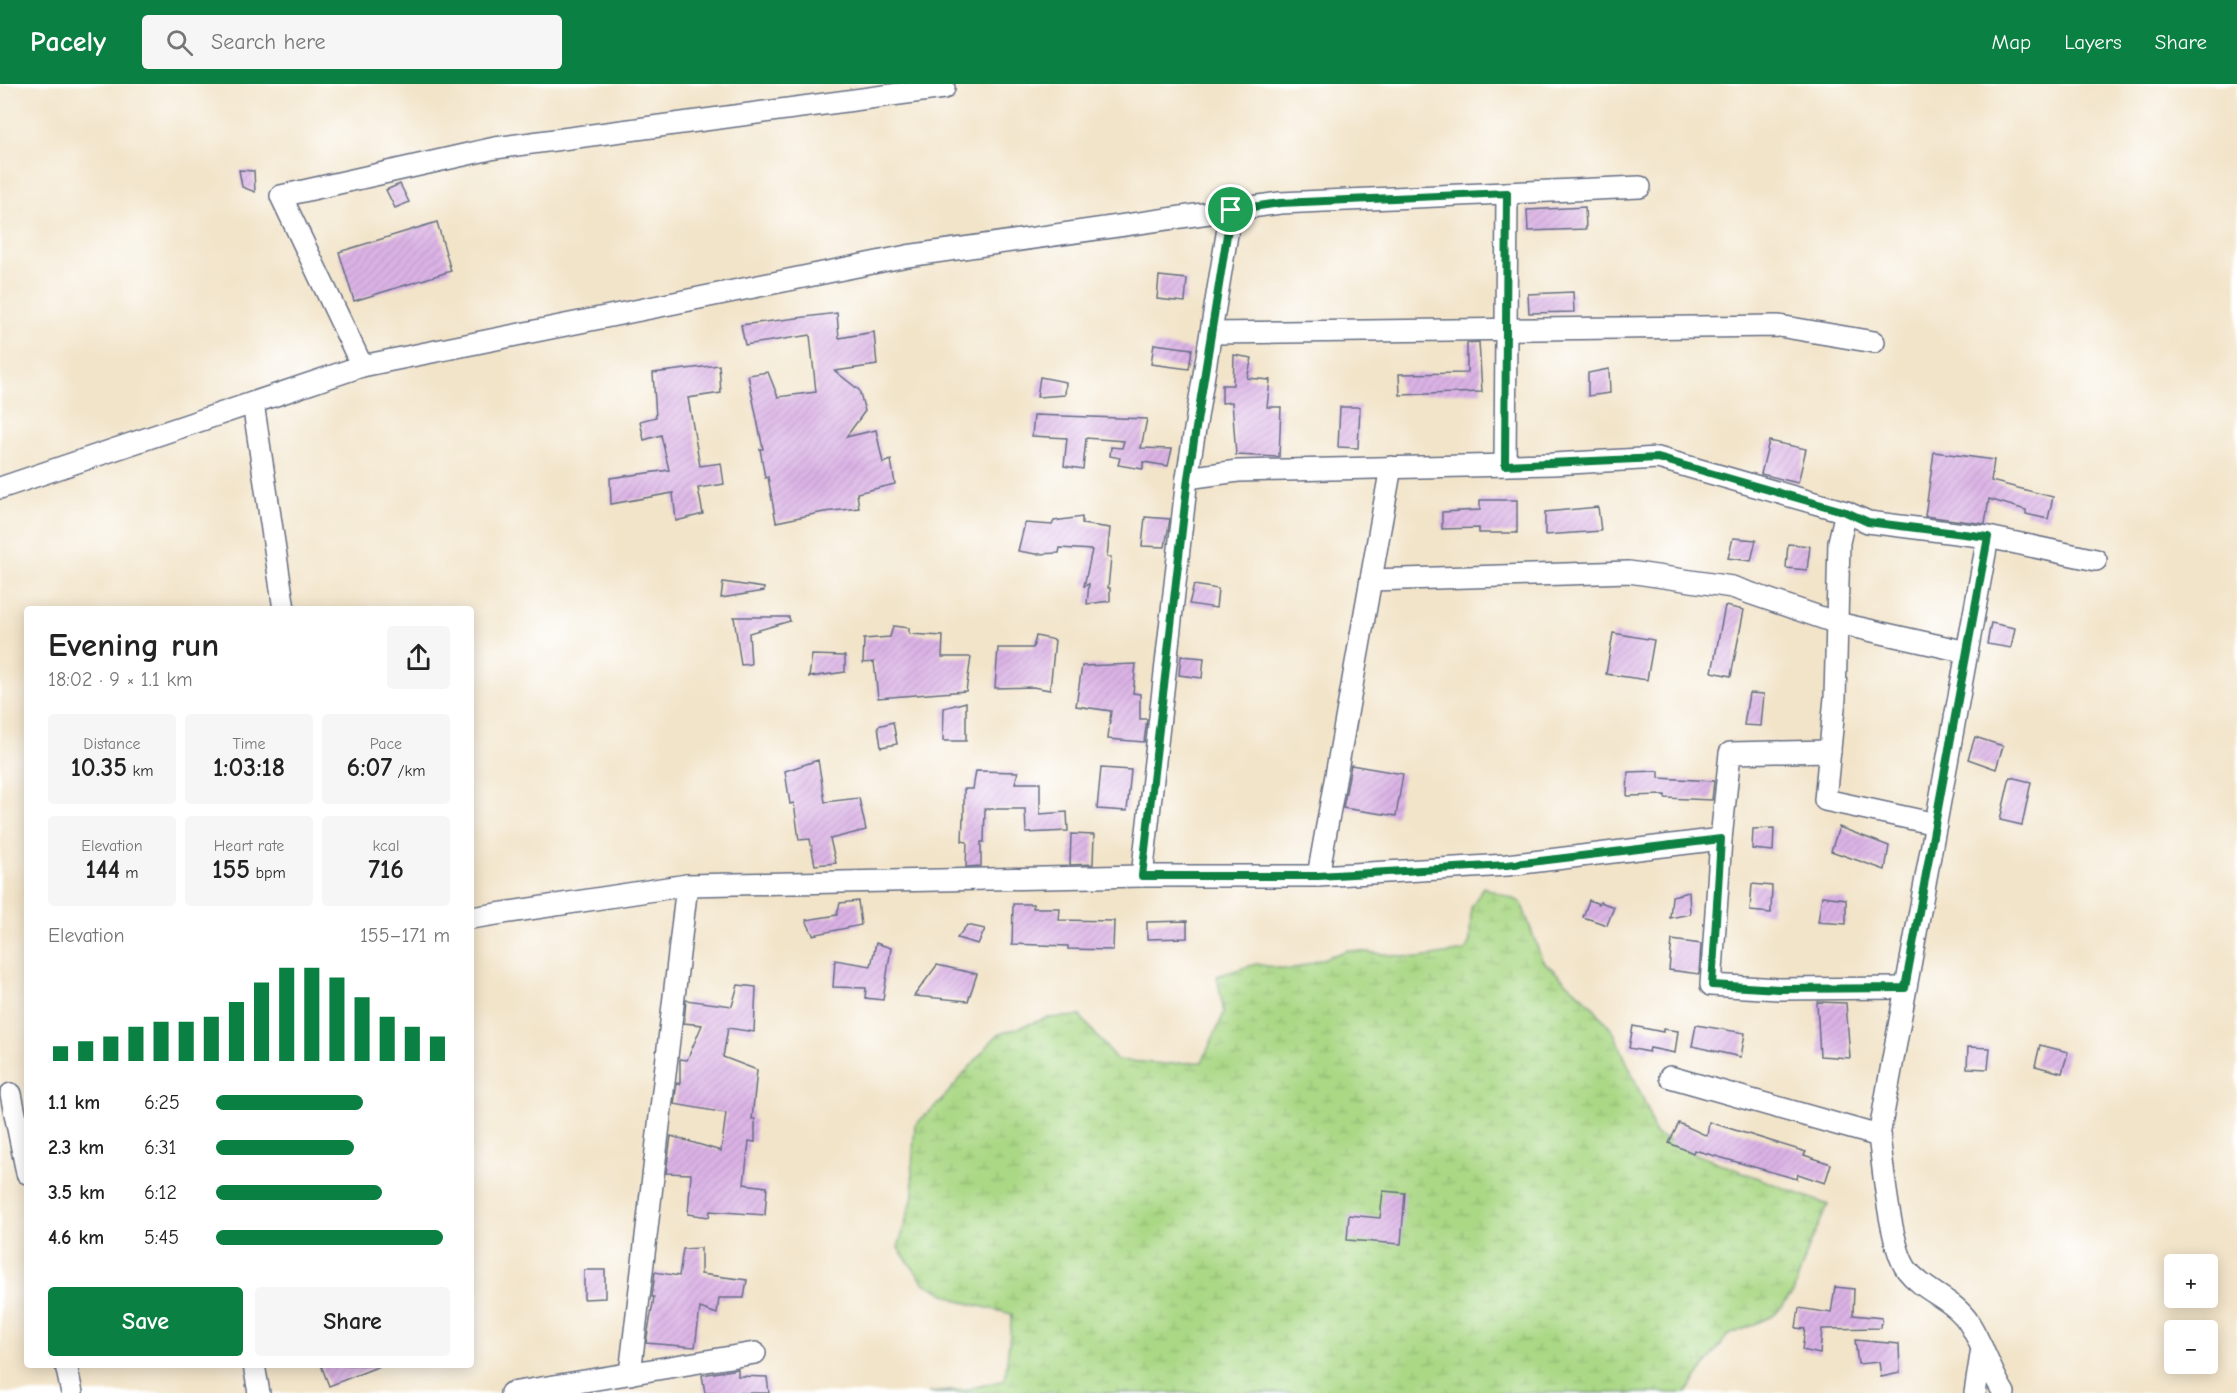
<!DOCTYPE html>
<html lang="en">
<head>
<meta charset="utf-8">
<style>
	body { margin:0; font-family:"Comic Neue",sans-serif; background:#f6f6f6; color:#222; height:100vh; display:flex; flex-direction:column; font-size:22px; white-space:nowrap }
	* { box-sizing:border-box; margin:0 }
	p { font-size:20px; color:#767676 }
	.icon { flex:none; width:33px; height:33px; fill:none; stroke:currentColor; stroke-width:2; stroke-linecap:round; stroke-linejoin:round }
	.map { position:relative; flex:1; overflow:hidden }
	.side { position:absolute; left:24px; top:522px; width:450px; height:762px; display:flex; flex-direction:column; background:#fff; border-radius:6px; box-shadow:0 3px 15px #0003 }
	.side>* { flex:none }
	.tools { position:absolute; left:2164px; top:1170px; display:grid; gap:12px }
	.tools a { display:grid; place-items:center; width:54px; height:54px; border-radius:6px; background:#fff; box-shadow:0 3px 15px #0003; font-size:30px }
	.pin { position:absolute; display:grid; place-items:center; width:51px; height:51px; color:#fff; margin:-26px; border:3px solid #fff; border-radius:50%; box-shadow:0 2px 6px #0007 }
	.round { display:grid; place-items:center; flex:none; width:63px; height:63px; border-radius:6px; background:#f6f6f6 }
	.head { display:flex; align-items:center; justify-content:space-between; height:102px; padding:0 24px }
	h1 { font-size:33px; font-weight:800; line-height:45px }
	.figures { display:grid; grid-template-columns:repeat(3,1fr); gap:9px; height:102px; padding:6px 24px }
	.figures div { display:grid; align-content:center; border-radius:6px; background:#f6f6f6; text-align:center }
	.figures b { font-size:26px; font-weight:800 }
	.figures small { font-size:16px; font-weight:400 }
	.figures p { font-size:16px }
	.chart { height:168px; padding:12px 24px }
	.chart p { display:flex; justify-content:space-between }
	.chart svg { width:100%; height:108px; margin-top:6px; stroke:#0b8043; stroke-width:6 }
	.action { display:flex; gap:12px; margin-top:auto; padding:12px 24px }
	.action a { flex:1; height:69px; border-radius:6px; background:#0b8043; color:#fff; font-size:24px; font-weight:800; line-height:69px; text-align:center }
	.action a+a { background:#f6f6f6; color:#222 }
	ul { padding:0 24px; list-style:none; font-size:20px }
	li { display:grid; grid-template-columns:96px 72px 1fr; align-items:center; height:45px }
	li i { height:15px; border-radius:8px; background:#0b8043 }
	header { display:flex; align-items:center; gap:36px; box-sizing:border-box; height:84px; padding:0 30px; background:#0b8043; color:#fff }
	header strong { font-size:28px }
	nav { display:flex; gap:33px; margin-inline-start:auto; font-size:21px }
	.search { width:420px; height:54px; background:#f6f6f6; display:flex; align-items:center; gap:15px; box-sizing:border-box; padding:0 21px; border-radius:6px; color:#767676; font-size:22px }
	.map>svg:first-child { display:block }
	.wetland { fill:url(#wetland-marsh); stroke:#628472; stroke-width:1.5 }
	.building { fill:url(#building-hatch) }
	.lines { fill:none; stroke-linecap:round; stroke-linejoin:round }
	.minor-casing { stroke:#666e83; stroke-width:24 }
	.minor { stroke:#fff; stroke-width:21 }
	.route-casing { stroke:#fff; stroke-width:12 }
	.route { stroke:#0b8043; stroke-width:8 }
</style>
</head>
<body>
<header>
<strong>Pacely</strong>
<div class="search"><svg class="icon" aria-label="search" viewBox="0 0 24 24"><circle cx="10" cy="10" r="6"/><path d="M15 15l6 6"/></svg>Search here</div>
<nav><a>Map</a><a>Layers</a><a>Share</a></nav>
</header>
<div class="map">
<svg width="2237" height="1309" viewBox="0 0 2237 1309">
	<defs>
		<pattern id="wetland-marsh" width="20" height="14" patternUnits="userSpaceOnUse" patternTransform="scale(1.5)"><rect width="20" height="14" fill="#aad885"/><path d="M1 5h8M5 5V1M11 12h8M15 12V8" fill="none" stroke="#92ba75"/></pattern>
		<pattern id="building-hatch" width="6" height="6" patternUnits="userSpaceOnUse" patternTransform="scale(1.5)"><rect width="6" height="6" fill="#dbb3e5"/><path d="M-1 1l2-2M0 6l6-6M5 7l2-2" fill="none" stroke="#bb9ac7"/></pattern>
	</defs>
	<rect width="100%" height="100%" fill="#fff"/>
	<filter id="ink" filterUnits="userSpaceOnUse"><feTurbulence type="fractalNoise" baseFrequency=".0167" numOctaves="2"/><feDisplacementMap in="SourceGraphic" scale="12" xChannelSelector="R" yChannelSelector="G"/><feConvolveMatrix kernelMatrix="1 2 1 2 8 2 1 2 1" color-interpolation-filters="sRGB"/></filter>
	<filter id="wash" filterUnits="userSpaceOnUse"><feTurbulence type="fractalNoise" baseFrequency=".008" numOctaves="4" result="noise"/><feDisplacementMap in="SourceGraphic" scale="24" xChannelSelector="R" yChannelSelector="G"/><feGaussianBlur stdDeviation="1.35" result="paint"/><feColorMatrix in="noise" values="0 0 0 0 0 0 0 0 0 0 0 0 0 0 0 0 0 1.4 0 .05"/><feComposite in="paint" operator="in"/></filter>
	<g filter="url(#wash)">
		<rect width="100%" height="100%" fill="#f2e4c9"/>
		<!-- wetland -->
		<polygon class="wetland" points="1483,803 1521,818 1542,876 1590,919 1614,949 1648,1026 1654,1049 1693,1069 1828,1121 1810,1160 1793,1209 1773,1232 1727,1252 1686,1309 928,1309 964,1306 1005,1296 1012,1230 959,1217 924,1199 898,1164 913,1112 912,1083 915,1041 941,1017 997,951 1047,934 1080,932 1117,976 1165,980 1202,978 1224,929 1217,892 1256,880 1291,886 1348,866 1419,874 1465,867 1470,857 1471,824"/>
		<g id="blocks">
			<!-- building -->
			<g class="building">
				<polygon points="239,86 254,87 255,108 242,103"/>
				<polygon points="400,100 409,118 395,124 386,106"/>
				<polygon points="1585,123 1586,145 1528,147 1527,126"/>
				<polygon points="437,138 451,187 354,217 339,168"/>
				<polygon points="1159,192 1187,195 1185,218 1157,215"/>
				<polygon points="1573,208 1574,228 1529,229 1528,210"/>
				<polygon points="837,229 839,254 874,248 877,281 835,287 859,306 865,327 846,353 876,346 883,379 891,376 895,400 857,409 859,424 824,428 776,438 768,393 765,394 760,365 763,365 748,291 768,288 778,313 816,308 810,251 745,261 741,241"/>
				<polygon points="1479,258 1482,308 1400,311 1399,290 1467,289 1467,259"/>
				<polygon points="1154,260 1192,265 1189,285 1151,280"/>
				<polygon points="1234,271 1252,274 1247,294 1270,296 1267,323 1281,323 1279,373 1236,371 1232,318 1222,319 1222,301 1233,301"/>
				<polygon points="719,281 721,309 688,314 700,382 721,379 724,400 698,404 703,430 676,437 673,409 611,420 610,394 669,386 661,351 644,356 640,337 656,333 653,289"/>
				<polygon points="1609,285 1610,309 1588,312 1588,289"/>
				<polygon points="1040,293 1066,298 1065,311 1037,313"/>
				<polygon points="1340,323 1360,323 1358,364 1338,363"/>
				<polygon points="1034,331 1147,335 1141,364 1172,365 1168,382 1143,378 1143,385 1118,381 1120,374 1110,372 1111,363 1122,364 1124,357 1086,354 1083,385 1064,382 1067,354 1032,352"/>
				<polygon points="1769,357 1806,365 1798,399 1761,390"/>
				<polygon points="1934,368 1994,376 1991,397 2053,413 2048,435 2026,430 2026,426 1989,415 1985,440 1925,432"/>
				<polygon points="1480,416 1517,416 1517,449 1479,449 1479,444 1442,445 1442,428 1480,426"/>
				<polygon points="1598,423 1601,447 1545,451 1545,428"/>
				<polygon points="1082,433 1082,440 1110,444 1107,473 1111,473 1108,504 1110,504 1110,517 1087,520 1089,500 1084,502 1092,466 1060,464 1059,469 1036,470 1018,467 1025,439 1052,441 1054,437"/>
				<polygon points="1145,433 1170,435 1165,463 1142,462"/>
				<polygon points="1733,454 1756,456 1751,477 1728,474"/>
				<polygon points="1788,460 1810,462 1807,486 1786,484"/>
				<polygon points="723,498 764,504 764,507 721,514"/>
				<polygon points="1194,501 1218,505 1216,524 1189,520"/>
				<polygon points="1725,522 1744,526 1731,592 1712,588"/>
				<polygon points="734,533 789,533 790,537 749,549 751,580 741,581"/>
				<polygon points="1991,539 2015,544 2011,564 1987,560"/>
				<polygon points="893,542 909,544 909,550 943,552 942,573 971,573 966,607 878,614 874,578 863,579 864,555 890,553"/>
				<polygon points="1613,549 1654,556 1647,596 1606,590"/>
				<polygon points="1036,552 1055,556 1050,606 1033,603 995,604 998,564 1033,564"/>
				<polygon points="812,571 845,572 845,588 809,593"/>
				<polygon points="1181,572 1204,574 1202,594 1179,591"/>
				<polygon points="1136,580 1133,609 1140,610 1140,635 1147,635 1144,658 1108,655 1111,627 1076,622 1082,582"/>
				<polygon points="1749,609 1764,610 1761,642 1744,641"/>
				<polygon points="966,618 966,657 943,657 944,624"/>
				<polygon points="893,638 897,660 881,663 878,642"/>
				<polygon points="1975,653 2003,662 1996,685 1968,675"/>
				<polygon points="818,676 825,718 859,714 866,746 830,755 836,779 815,781 810,755 799,756 794,719 790,720 785,687"/>
				<polygon points="1351,681 1403,690 1396,732 1343,724"/>
				<polygon points="1101,684 1131,686 1127,727 1097,725"/>
				<polygon points="976,687 1018,688 1015,699 1040,699 1040,730 1067,728 1068,747 1026,749 1025,725 985,725 984,758 981,758 981,782 966,783 967,758 962,757 963,734 964,734 964,705 973,705"/>
				<polygon points="1659,687 1659,694 1714,697 1712,716 1665,714 1665,711 1627,712 1628,688"/>
				<polygon points="2010,693 2031,698 2022,741 2000,736"/>
				<polygon points="1839,743 1889,762 1885,786 1831,767"/>
				<polygon points="1774,744 1773,767 1752,765 1753,745"/>
				<polygon points="1071,750 1094,751 1093,780 1070,781"/>
				<polygon points="1752,800 1772,802 1771,829 1750,827"/>
				<polygon points="1689,808 1690,830 1670,834 1672,812"/>
				<polygon points="1822,812 1846,815 1846,840 1818,838"/>
				<polygon points="1589,816 1599,820 1600,818 1614,823 1607,841 1583,833"/>
				<polygon points="858,817 861,841 813,851 806,836 837,831 840,819"/>
				<polygon points="1013,820 1033,820 1033,824 1060,824 1059,836 1114,837 1113,866 1068,865 1068,862 1012,860"/>
				<polygon points="1187,837 1187,854 1147,855 1147,838"/>
				<polygon points="967,841 985,845 978,860 957,854"/>
				<polygon points="1672,856 1701,860 1699,890 1669,886"/>
				<polygon points="876,859 891,864 883,916 865,914 866,904 833,903 835,876 871,882"/>
				<polygon points="937,881 977,890 968,917 914,912"/>
				<polygon points="738,901 756,903 754,948 728,944 723,973 757,986 752,1035 755,1035 755,1058 749,1057 744,1100 767,1103 765,1131 710,1127 709,1133 688,1130 691,1090 666,1089 671,1052 721,1067 726,1029 674,1020 677,999 680,1000 680,975 687,976 702,941 684,939 686,916 732,922"/>
				<polygon points="1817,918 1846,919 1850,974 1820,972"/>
				<polygon points="1696,941 1745,949 1741,973 1692,962"/>
				<polygon points="1633,942 1663,948 1663,945 1678,947 1675,969 1650,964 1649,968 1629,964"/>
				<polygon points="2040,961 2068,968 2062,989 2035,982"/>
				<polygon points="1968,963 1990,964 1988,985 1967,984"/>
				<polygon points="1709,1038 1806,1068 1804,1071 1831,1080 1825,1099 1798,1090 1797,1095 1694,1066 1693,1069 1669,1059 1679,1039 1707,1052"/>
				<polygon points="1383,1107 1405,1109 1401,1160 1347,1156 1349,1131 1380,1134"/>
				<polygon points="701,1164 701,1190 747,1196 744,1214 719,1214 717,1230 700,1224 695,1263 646,1259 654,1213 652,1213 655,1188 679,1192 683,1165"/>
				<polygon points="584,1186 605,1186 605,1214 584,1215"/>
				<polygon points="1835,1203 1854,1205 1853,1231 1882,1234 1881,1244 1822,1245 1820,1270 1802,1266 1805,1245 1796,1244 1799,1224 1831,1229"/>
				<polygon points="1855,1256 1899,1260 1900,1289 1881,1293 1879,1278 1858,1280"/>
				<polygon points="321,1281 379,1281 380,1282 329,1302"/>
				<polygon points="738,1285 738,1292 767,1293 769,1309 705,1309 702,1291"/>
			</g>
		</g>
	</g>
	<g filter="url(#ink)">
		<use href="#blocks" fill-opacity="0" stroke="#666e83" stroke-width="1.5"/>
		<g class="lines">
			<!-- minor casing -->
			<g class="minor-casing">
				<g id="minor">
					<polyline points="1211,249 1779,242 1874,258"/>
					<polyline points="362,282 281,112 495,64 944,4"/>
					<polyline points="253,319 284,525"/>
					<polyline points="1505,381 1507,109"/>
					<polyline points="1187,394 1238,387 1553,380 1658,374 1846,428 1868,438 1988,453 2096,476"/>
					<polyline points="0,404 362,282 907,172 1280,119 1640,103"/>
					<polyline points="1846,428 1839,458 1835,614 1825,716 1936,740"/>
					<path d="M1988 453 1879 1052C1883 1082 1890 1163 1907 1186 1924 1208 1954 1215 1969 1239 1983 1261 1990 1287 2004 1309"/>
					<polyline points="1371,496 1629,488 1732,503 1837,539 1967,568"/>
					<polyline points="1830,667 1730,669 1721,755 1711,901 1779,905 1905,904"/>
					<polyline points="1142,792 1187,394 1231,126"/>
					<polyline points="1318,792 1391,383"/>
					<polyline points="471,834 687,801 1142,792 1318,792 1507,781 1721,755"/>
					<polyline points="1670,993 1879,1052"/>
					<polyline points="11,1010 27,1089"/>
					<polyline points="66,1281 72,1309"/>
					<polyline points="254,1281 259,1309"/>
					<polyline points="630,1290 687,801"/>
					<polyline points="511,1309 755,1269"/>
					<polyline points="1975,1309 1982,1264"/>
				</g>
			</g>
			<!-- minor -->
			<use href="#minor" class="minor"/>
		</g>
	</g>
	<g class="lines" filter="url(#ink)">
		<!-- route casing -->
		<g class="route-casing">
			<polygon id="route" points="1507,109 1505,381 1658,374 1846,428 1868,438 1988,453 1905,904 1779,905 1712,901 1721,755 1507,781 1318,792 1142,792 1188,394 1231,126 1280,119"/>
		</g>
		<!-- route -->
		<use href="#route" class="route"/>
	</g>
</svg>
<div class="tools">
<a>+</a>
<a>−</a>
</div>
<div class="pin" style="left:1231px;top:126px;background:#1e9e55"><svg class="icon" aria-label="arrive" viewBox="0 0 24 24"><path d="M6 21V4h12l-3 4 3 4H6"/></svg></div>
<section class="side">
<div class="head"><div><h1>Evening run</h1><p>18:02 · 9 × 1.1 km</p></div><a class="round"><svg class="icon" aria-label="share" viewBox="0 0 24 24"><path d="M12 15V3M7 8l5-5 5 5M5 13v7h14v-7"/></svg></a></div>
<div class="figures">
<div><p>Distance</p><b>10.35<small> km</small></b></div>
<div><p>Time</p><b>1:03:18</b></div>
<div><p>Pace</p><b>6:07<small> /km</small></b></div>
</div>
<div class="figures">
<div><p>Elevation</p><b>144<small> m</small></b></div>
<div><p>Heart rate</p><b>155<small> bpm</small></b></div>
<div><p>kcal</p><b>716</b></div>
</div>
<div class="chart"><p><span>Elevation</span>155–171 m</p>
<svg viewBox="0 0 160 44" preserveAspectRatio="none"><path d="M5 44V38M15 44V36M25 44V34M35 44V30M45 44V28M55 44V28M65 44V26M75 44V20M85 44V12M95 44V6M105 44V6M115 44V10M125 44V18M135 44V26M145 44V30M155 44V34"/></svg>
</div>
<ul>
<li><b>1.1 km</b>6:25<i style="width:63%"></i></li>
<li><b>2.3 km</b>6:31<i style="width:59%"></i></li>
<li><b>3.5 km</b>6:12<i style="width:71%"></i></li>
<li><b>4.6 km</b>5:45<i style="width:97%"></i></li>
</ul>
<div class="action"><a>Save</a><a>Share</a></div>
</section>
</div>
</body>
</html>
